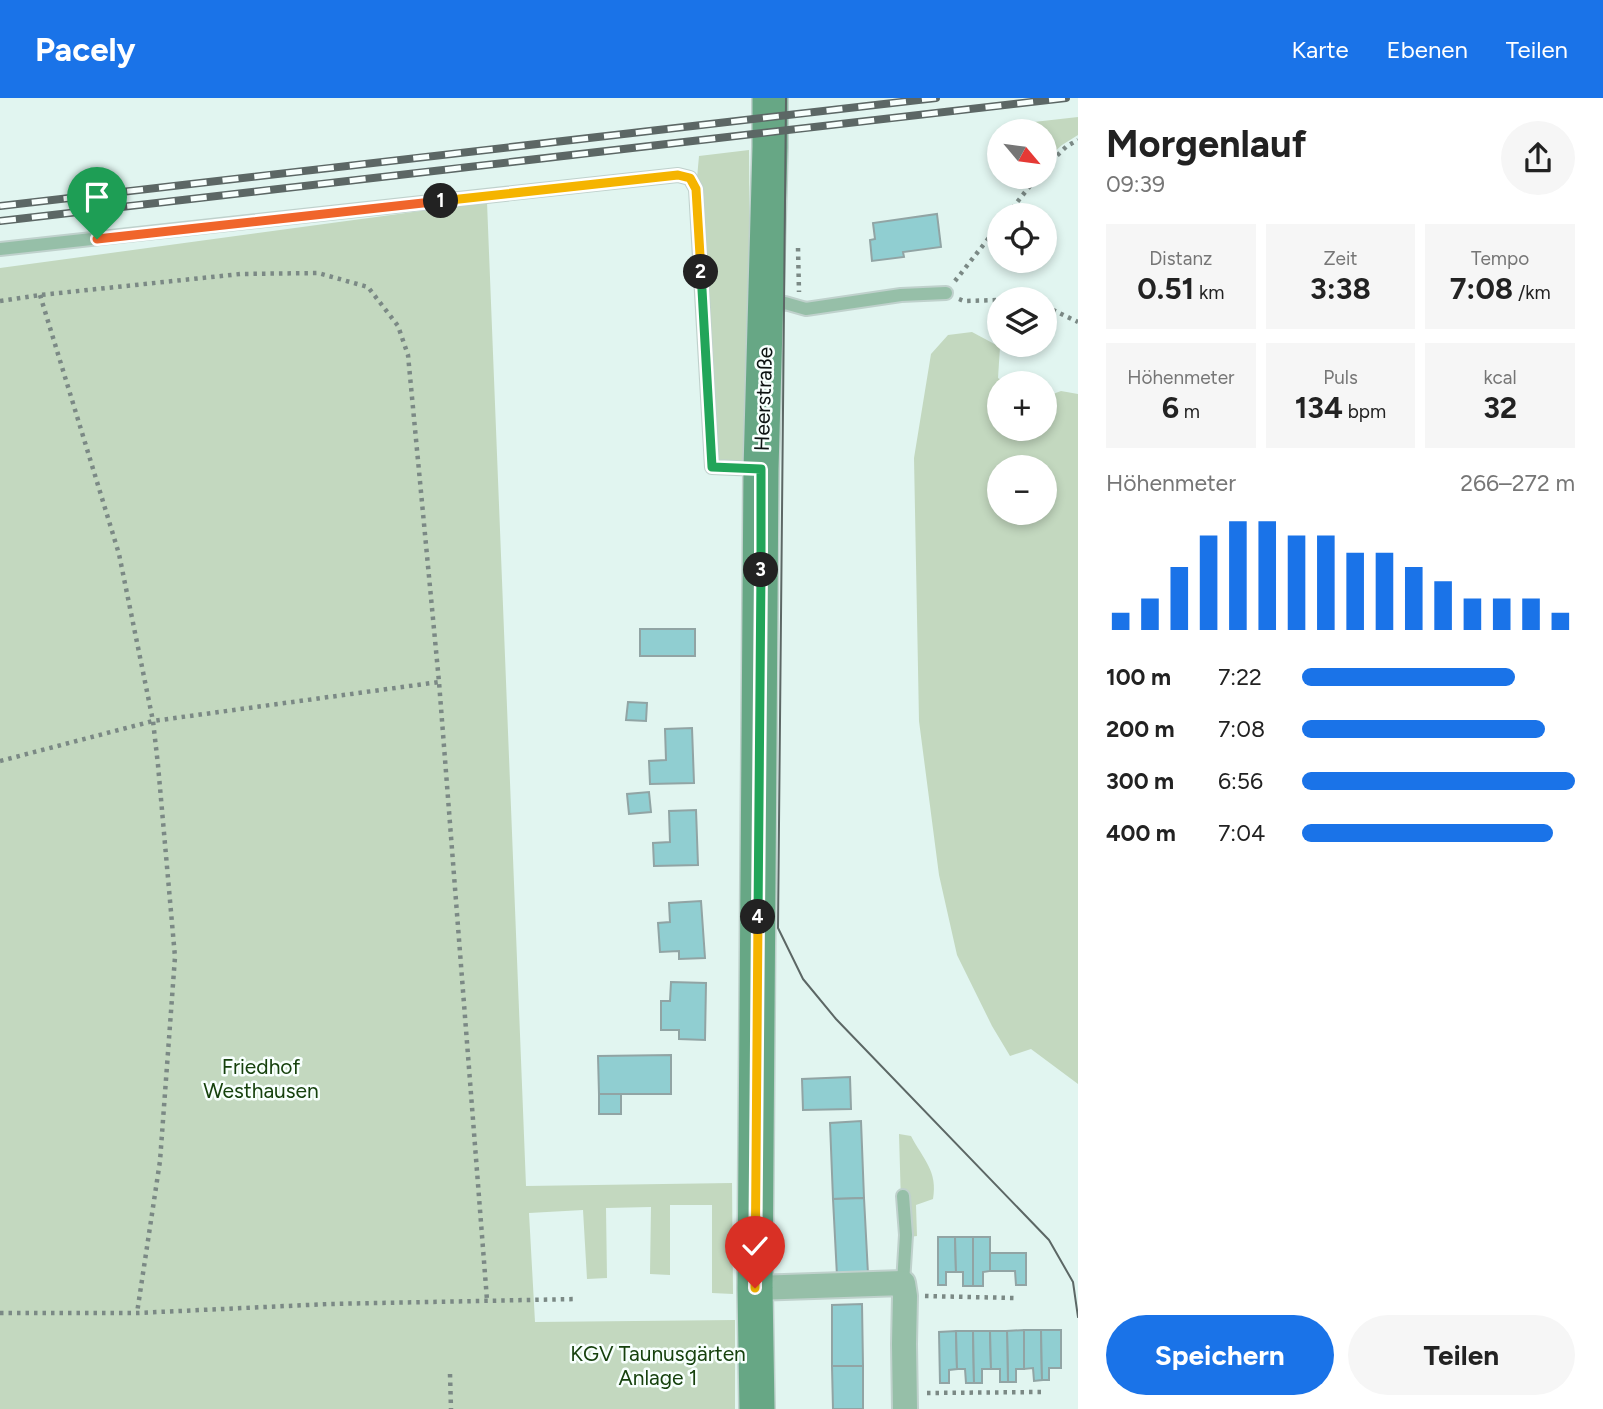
<!DOCTYPE html>
<html lang="de">
<head>
<meta charset="utf-8">
<style>
	body { margin:0; font-family:Figtree,sans-serif; background:#f6f6f6; color:#222; height:100vh; display:flex; flex-direction:column; font-size:26px; white-space:nowrap }
	* { box-sizing:border-box; margin:0 }
	p { font-size:23px; color:#767676 }
	.icon { flex:none; width:38px; height:38px; fill:none; stroke:currentColor; stroke-width:2; stroke-linecap:round; stroke-linejoin:round }
	.map { position:relative; flex:1; overflow:hidden }
	.side { display:flex; flex-direction:column; background:#fff; width:525px }
	.side>* { flex:none }
	.needle { width:46px; rotate:119deg }
	.fabs { position:absolute; left:987px; top:21px; display:grid; gap:14px }
	.fabs a { display:grid; place-items:center; width:70px; height:70px; border-radius:50%; background:#fff; box-shadow:0 4px 10px #0003; font-size:35px }
	.pin { position:absolute; display:grid; place-items:center; width:60px; height:60px; color:#fff; margin:-72px -30px; border-radius:50% 50% 50% 0; rotate:-45deg; box-shadow:0 0 7px #0007 }
	.pin .icon { rotate:45deg }
	.km { position:absolute; width:35px; height:35px; margin:-18px; border-radius:50%; background:#222; color:#fff; font-size:19px; line-height:35px; text-align:center }
	.round { display:grid; place-items:center; flex:none; width:74px; height:74px; border-radius:37px; background:#f6f6f6 }
	.summary { display:flex; align-items:center; justify-content:space-between; height:119px; padding:0 28px }
	h1 { font-size:38px; font-weight:700; line-height:52px }
	.stats { display:grid; grid-template-columns:repeat(3,1fr); gap:10px; height:119px; padding:7px 28px }
	.stats div { display:grid; align-content:center; border-radius:0px; background:#f6f6f6; text-align:center }
	.stats b { font-size:30px; font-weight:700 }
	.stats small { font-size:19px; font-weight:400 }
	.stats p { font-size:19px }
	.chart { height:196px; padding:14px 28px }
	.chart p { display:flex; justify-content:space-between }
	.chart svg { width:100%; height:126px; margin-top:7px; stroke:#1a73e8; stroke-width:6 }
	.button { display:flex; gap:14px; margin-top:auto; padding:14px 28px }
	.button a { flex:1; height:80px; border-radius:42px; background:#1a73e8; color:#fff; font-size:28px; font-weight:700; line-height:80px; text-align:center }
	.button a+a { background:#f6f6f6; color:#222 }
	ul { padding:0 28px; list-style:none; font-size:23px }
	li { display:grid; grid-template-columns:112px 84px 1fr; align-items:center; height:52px }
	li i { height:18px; border-radius:9px; background:#1a73e8 }
	header { display:flex; align-items:center; gap:42px; box-sizing:border-box; height:98px; padding:0 35px; background:#1a73e8; color:#fff }
	header strong { font-size:33px }
	nav { display:flex; gap:38px; margin-inline-start:auto; font-size:24px }
	main { display:flex; flex:1; min-height:0 }
	.map>svg:first-child { display:block }
	.green { fill:#c3d8bf; fill-rule:evenodd }
	.building { fill:#90ced1; stroke:#91a4a4; stroke-width:2 }
	.lines { fill:none; stroke-linecap:round; stroke-linejoin:round }
	.service-casing { stroke:#bfd1cc; stroke-width:16 }
	.minor-casing { stroke:#bfd1cc; stroke-width:28 }
	.secondary-casing { stroke:#bfd1cc; stroke-width:38 }
	.path { stroke:#7b8985; stroke-width:4.5; stroke-dasharray:3.5 5; stroke-linecap:butt }
	.service { stroke:#96bfa8; stroke-width:12 }
	.minor { stroke:#96bfa8; stroke-width:24 }
	.secondary { stroke:#67a785; stroke-width:35 }
	.tram { stroke:#5c6765; stroke-width:2 }
	.rail-casing { stroke:#5c6765; stroke-width:8 }
	.rail { stroke:#f7fffd; stroke-width:5; stroke-dasharray:16; stroke-linecap:butt }
	.split-1-casing { stroke:#fff; stroke-width:14 }
	.split-2-casing { stroke:#fff; stroke-width:14 }
	.split-3-casing { stroke:#fff; stroke-width:14 }
	.split-4-casing { stroke:#fff; stroke-width:14 }
	.split-5-casing { stroke:#fff; stroke-width:14 }
	.split-1 { stroke:#f0652b; stroke-width:9 }
	.split-2 { stroke:#f5b400; stroke-width:9 }
	.split-3 { stroke:#22a559; stroke-width:9 }
	.split-4 { stroke:#22a559; stroke-width:9 }
	.split-5 { stroke:#f5b400; stroke-width:9 }
	.labels { text-anchor:middle; dominant-baseline:central; stroke-width:5; stroke-linejoin:round; paint-order:stroke }
	.street-label { font-size:21px; fill:#0c1211; stroke:#f7fffd }
	.park-label { font-size:21px; fill:#16410d; stroke:#f7fffd }
</style>
</head>
<body>
<header>
<strong>Pacely</strong>
<nav><a>Karte</a><a>Ebenen</a><a>Teilen</a></nav>
</header>
<main>
<div class="map">
<svg width="1078" height="1311" viewBox="0 0 1078 1311">
	<rect width="100%" height="100%" fill="#e1f5f0"/>
	<!-- green -->
	<g class="green">
		<polygon points="1078,19 1078,37 1062,47 1045,62 1045,33 1009,33 1008,27"/>
		<polygon points="749,52 751,370 712,369 696,91 699,58"/>
		<polygon points="487,104 526,1088 732,1085 733,1196 712,1195 712,1107 670,1107 670,1177 650,1176 651,1109 606,1110 607,1180 587,1181 583,1112 529,1115 535,1224 735,1222 735,1311 0,1311 0,170"/>
		<path d="M972 234 1000 249 998 280 1006 285H999V331H1045V299L1061 293 1078 296V986L1031 951 1010 958 992 928 957 857 939 777 919 623 914 360 931 256 948 237ZM999 369H1045V415H999Z"/>
		<path d="M899 1036 911 1038C923 1061 938 1073 933 1101L916 1107 917 1138 902 1140Z"/>
	</g>
	<!-- building -->
	<g class="building">
		<polygon points="937,116 941,149 903,154 904,159 872,163 870,142 875,141 873,125"/>
		<rect x="640" y="531" width="55" height="27"/>
		<polygon points="628,604 647,605 646,623 626,622"/>
		<polygon points="692,630 694,685 650,686 649,663 666,662 665,631"/>
		<polygon points="649,694 651,714 629,716 627,696"/>
		<polygon points="696,712 698,767 654,768 653,745 670,744 669,713"/>
		<polygon points="701,803 705,860 679,861 679,853 660,854 658,825 670,824 669,805"/>
		<polygon points="671,884 706,885 705,942 679,941 679,932 661,932 661,903 670,903"/>
		<polygon points="671,957 671,996 599,996 598,958"/>
		<polygon points="850,979 851,1011 803,1012 802,981"/>
		<rect x="599" y="996" width="22" height="20"/>
		<polygon points="861,1023 864,1100 833,1101 830,1025"/>
		<polygon points="864,1100 868,1176 837,1178 833,1101"/>
		<polygon points="938,1139 955,1139 956,1174 946,1174 946,1187 938,1187"/>
		<polygon points="955,1139 973,1139 973,1188 963,1188 963,1174 956,1174"/>
		<polygon points="973,1139 990,1139 990,1173 983,1174 983,1188 973,1188"/>
		<polygon points="990,1155 1026,1155 1026,1187 1016,1187 1015,1173 990,1173"/>
		<polygon points="862,1206 863,1268 832,1268 832,1207"/>
		<polygon points="1024,1232 1024,1271 1016,1271 1016,1284 1008,1284 1007,1233"/>
		<polygon points="1024,1232 1041,1232 1042,1282 1034,1283 1033,1270 1024,1271"/>
		<polygon points="1041,1232 1061,1232 1061,1270 1049,1270 1049,1282 1042,1282"/>
		<polygon points="956,1233 957,1271 949,1272 949,1285 940,1285 939,1234"/>
		<polygon points="956,1233 973,1233 974,1285 966,1285 965,1271 957,1271"/>
		<polygon points="973,1233 990,1233 991,1271 982,1271 982,1285 974,1285"/>
		<polygon points="990,1233 1007,1233 1008,1284 1000,1284 1000,1271 991,1271"/>
		<polygon points="832,1268 863,1268 863,1311 833,1311"/>
	</g>
	<g class="lines">
		<!-- service casing -->
		<g class="service-casing">
			<g id="service">
				<polyline points="0,151 678,77 690,80 696,91 712,369 758,371"/>
				<polyline points="769,213 785,205 806,211 901,197 946,195"/>
				<polyline points="903,1185 906,1137 903,1098"/>
			</g>
		</g>
		<!-- minor casing -->
		<g class="minor-casing">
			<polyline id="minor" points="755,1190 903,1185 905,1198 904,1246 905,1311"/>
		</g>
		<!-- secondary casing -->
		<g class="secondary-casing">
			<polyline id="secondary" points="757,1311 755,1190 761,371 770,49 770,0"/>
		</g>
		<!-- path -->
		<g class="path">
			<polyline points="1045,69 1067,48 1078,42"/>
			<polyline points="1007,117 1037,79"/>
			<polyline points="798,150 799,194"/>
			<polyline points="955,183 999,127"/>
			<polyline points="40,197 119,456 153,623 158,667 175,859 160,1063 137,1215"/>
			<polyline points="959,201 964,203 999,202"/>
			<polyline points="0,203 40,197 240,176 318,175 368,189 398,228 408,257 439,584 487,1202"/>
			<polyline points="1045,208 1078,224"/>
			<polyline points="0,663 153,623 439,584"/>
			<polyline points="925,1198 1015,1200"/>
			<polyline points="0,1215 137,1215 329,1206 577,1201"/>
			<polyline points="450,1276 451,1311"/>
			<polyline points="927,1295 1042,1294"/>
		</g>
		<!-- service -->
		<use href="#service" class="service"/>
		<!-- minor -->
		<use href="#minor" class="minor"/>
		<!-- secondary -->
		<use href="#secondary" class="secondary"/>
		<!-- tram -->
		<polyline class="tram" points="786,0 778,830 803,881 836,921 1049,1142 1073,1184 1078,1219"/>
		<!-- rail casing -->
		<g class="rail-casing">
			<g id="rail">
				<polyline points="0,108 936,0"/>
				<polyline points="0,123 1066,0"/>
			</g>
		</g>
		<!-- rail -->
		<use href="#rail" class="rail"/>
	</g>
	<g class="lines">
		<!-- split-1 casing -->
		<g class="split-1-casing">
			<polyline id="split-1" points="97,141 441,103"/>
		</g>
		<!-- split-2 casing -->
		<g class="split-2-casing">
			<polyline id="split-2" points="441,103 678,77 690,80 696,91 701,174"/>
		</g>
		<!-- split-3 casing -->
		<g class="split-3-casing">
			<polyline id="split-3" points="701,174 712,369 761,371 761,472"/>
		</g>
		<!-- split-4 casing -->
		<g class="split-4-casing">
			<polyline id="split-4" points="758,819 761,472"/>
		</g>
		<!-- split-5 casing -->
		<g class="split-5-casing">
			<polyline id="split-5" points="755,1190 758,819"/>
		</g>
		<!-- split-1 -->
		<use href="#split-1" class="split-1"/>
		<!-- split-2 -->
		<use href="#split-2" class="split-2"/>
		<!-- split-3 -->
		<use href="#split-3" class="split-3"/>
		<!-- split-4 -->
		<use href="#split-4" class="split-4"/>
		<!-- split-5 -->
		<use href="#split-5" class="split-5"/>
	</g>
	<g class="labels">
		<!-- street labels -->
		<g class="street-label">
			<text transform="translate(763 301) rotate(-88)">Heerstraße</text>
		</g>
		<!-- park labels -->
		<g class="park-label">
			<text x="261" y="968">Friedhof<tspan x="261" dy="24">Westhausen</tspan></text>
			<text x="658" y="1255">KGV Taunusgärten<tspan x="658" dy="24">Anlage 1</tspan></text>
		</g>
	</g>
</svg>
<div class="fabs">
<a><svg class="needle" viewBox="-14 -14 28 28"><path d="M0-13l5 13h-10z" fill="#e53935"/><path d="M0 13l5-13h-10z" fill="#767676"/></svg></a>
<a><svg class="icon" aria-label="locate" viewBox="0 0 24 24"><circle cx="12" cy="12" r="6"/><path d="M12 2v4M12 18v4M2 12h4M18 12h4"/></svg></a>
<a><svg class="icon" aria-label="layers" viewBox="0 0 24 24"><path d="M12 4l9 5-9 5-9-5zM3 14l9 5 9-5"/></svg></a>
<a>+</a>
<a>−</a>
</div>
<div class="pin" style="left:97px;top:141px;background:#1e9e55"><svg class="icon" aria-label="arrive" viewBox="0 0 24 24"><path d="M6 21V4h12l-3 4 3 4H6"/></svg></div>
<div class="pin" style="left:755px;top:1190px;background:#d93025"><svg class="icon" aria-label="check" viewBox="0 0 24 24"><path d="M5 12l5 5 9-10"/></svg></div>
<b class="km" style="left:441px;top:103px">1</b>
<b class="km" style="left:701px;top:174px">2</b>
<b class="km" style="left:761px;top:472px">3</b>
<b class="km" style="left:758px;top:819px">4</b>
</div>
<section class="side">
<div class="summary"><div><h1>Morgenlauf</h1><p>09:39</p></div><a class="round"><svg class="icon" aria-label="share" viewBox="0 0 24 24"><path d="M12 15V3M7 8l5-5 5 5M5 13v7h14v-7"/></svg></a></div>
<div class="stats">
<div><p>Distanz</p><b>0.51<small> km</small></b></div>
<div><p>Zeit</p><b>3:38</b></div>
<div><p>Tempo</p><b>7:08<small> /km</small></b></div>
</div>
<div class="stats">
<div><p>Höhenmeter</p><b>6<small> m</small></b></div>
<div><p>Puls</p><b>134<small> bpm</small></b></div>
<div><p>kcal</p><b>32</b></div>
</div>
<div class="chart"><p><span>Höhenmeter</span>266–272 m</p>
<svg viewBox="0 0 160 44" preserveAspectRatio="none"><path d="M5 44V38M15 44V33M25 44V22M35 44V11M45 44V6M55 44V6M65 44V11M75 44V11M85 44V17M95 44V17M105 44V22M115 44V27M125 44V33M135 44V33M145 44V33M155 44V38"/></svg>
</div>
<ul>
<li><b>100 m</b>7:22<i style="width:78%"></i></li>
<li><b>200 m</b>7:08<i style="width:89%"></i></li>
<li><b>300 m</b>6:56<i style="width:100%"></i></li>
<li><b>400 m</b>7:04<i style="width:92%"></i></li>
</ul>
<div class="button"><a>Speichern</a><a>Teilen</a></div>
</section>
</main>
</body>
</html>
